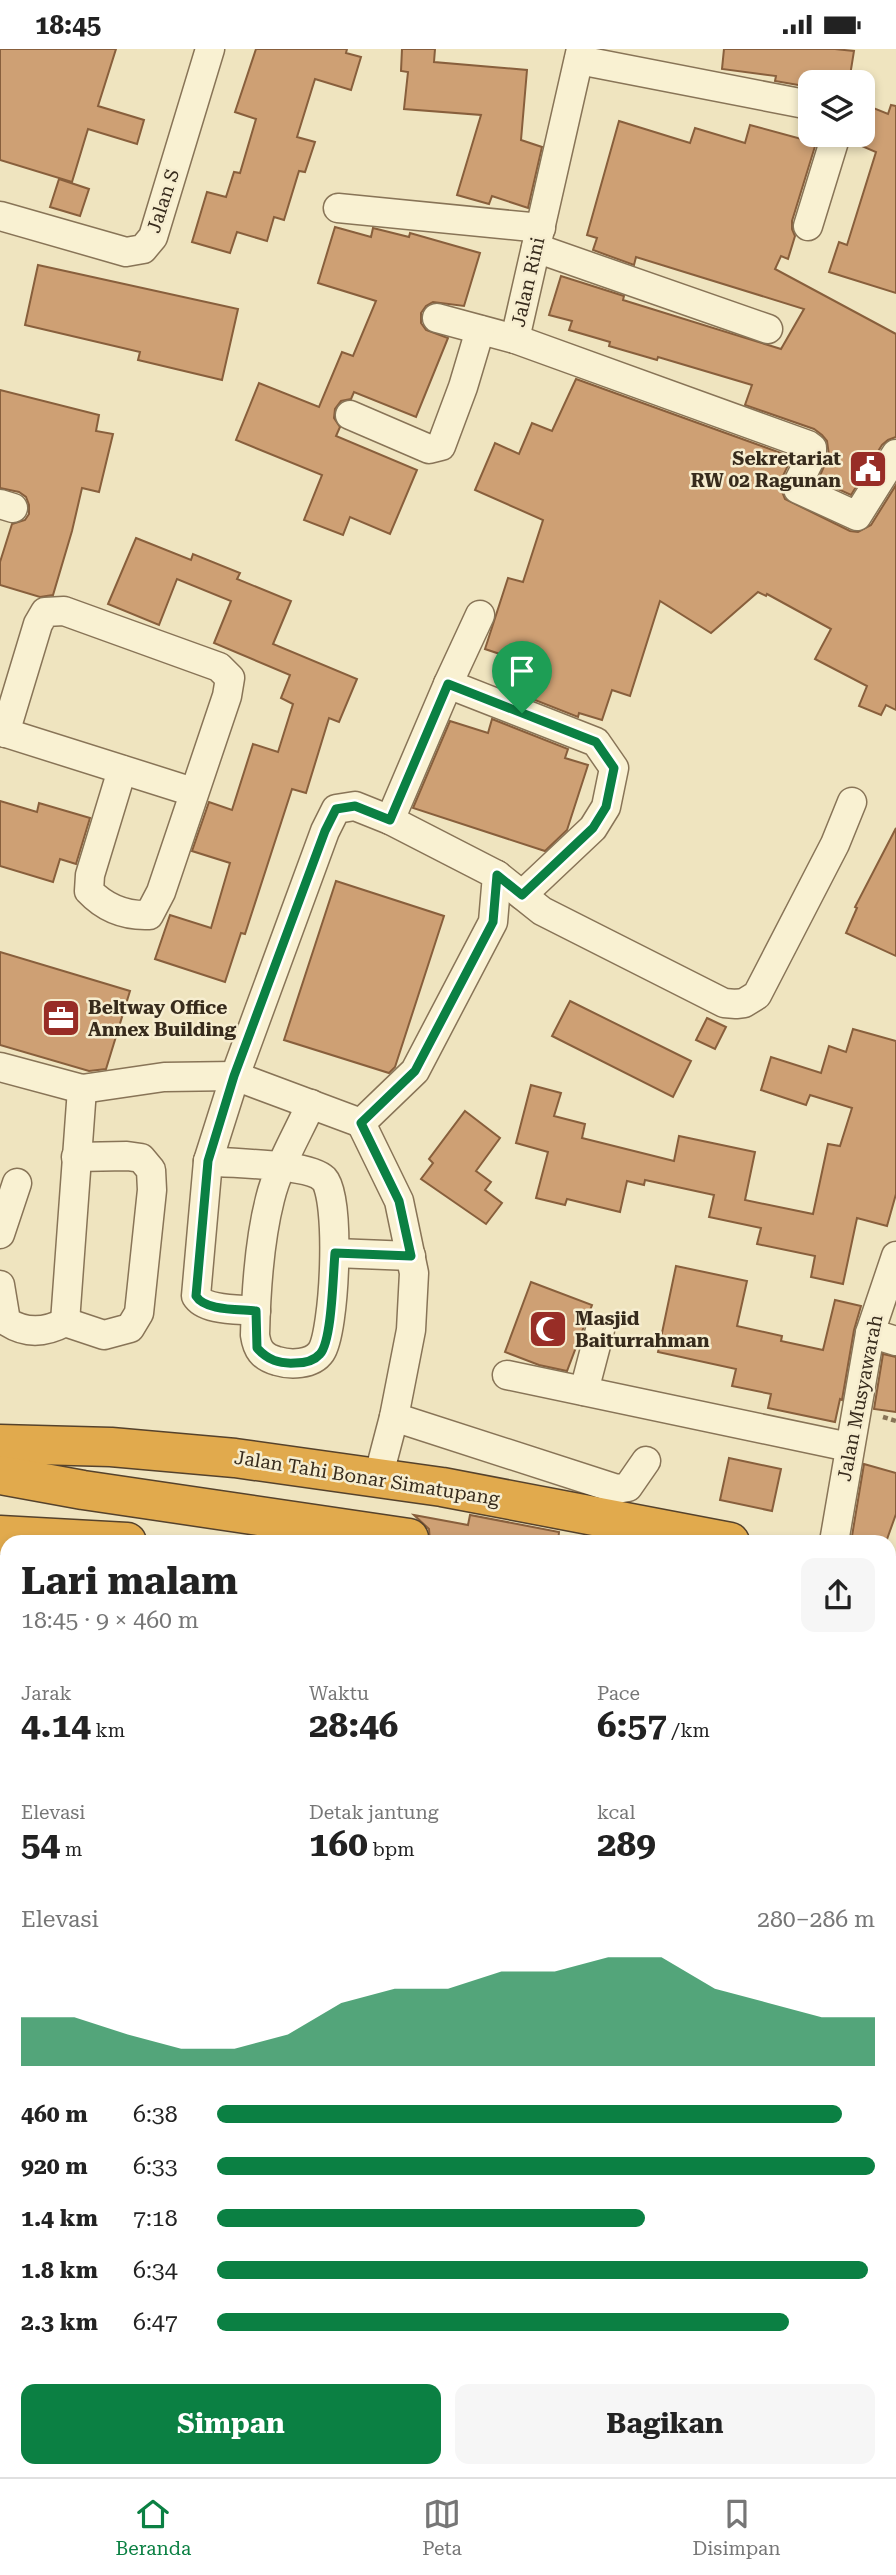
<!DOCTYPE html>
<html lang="id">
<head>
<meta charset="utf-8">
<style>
	body { margin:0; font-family:"Roboto Serif",serif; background:#f6f6f6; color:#222; height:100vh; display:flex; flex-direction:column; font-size:26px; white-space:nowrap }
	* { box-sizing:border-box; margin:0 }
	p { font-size:23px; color:#767676 }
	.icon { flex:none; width:38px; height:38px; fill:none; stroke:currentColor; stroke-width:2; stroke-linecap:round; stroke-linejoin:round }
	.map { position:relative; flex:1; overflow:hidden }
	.details { position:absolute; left:0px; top:1486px; width:896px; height:943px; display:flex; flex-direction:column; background:#fff; border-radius:21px 21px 0 0; box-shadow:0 4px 10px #0003 }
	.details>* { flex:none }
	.controls { position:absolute; left:798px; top:21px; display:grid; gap:14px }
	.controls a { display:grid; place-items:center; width:77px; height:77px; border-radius:14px; background:#fff; box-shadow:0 4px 10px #0003; font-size:35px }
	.pin { position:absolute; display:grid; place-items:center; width:60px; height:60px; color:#fff; margin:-72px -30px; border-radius:50% 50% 50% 0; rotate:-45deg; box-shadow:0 0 7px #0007 }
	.pin .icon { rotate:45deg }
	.round { display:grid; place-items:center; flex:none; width:74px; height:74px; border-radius:14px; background:#f6f6f6 }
	.overview { display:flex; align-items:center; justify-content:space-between; height:119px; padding:0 21px }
	h1 { font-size:38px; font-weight:700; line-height:52px }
	.metrics { display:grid; grid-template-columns:repeat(3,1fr); gap:10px; height:119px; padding:7px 21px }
	.metrics div { display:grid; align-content:center }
	.metrics b { font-size:35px; font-weight:700 }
	.metrics small { font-size:19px; font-weight:400 }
	.metrics p { font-size:19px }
	.chart { height:196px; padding:14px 21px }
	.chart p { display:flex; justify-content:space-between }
	.chart svg { width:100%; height:126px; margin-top:7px; fill:#0b8043; opacity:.7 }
	.button { display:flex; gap:14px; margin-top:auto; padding:14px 21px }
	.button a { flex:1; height:80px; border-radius:14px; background:#0b8043; color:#fff; font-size:28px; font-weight:700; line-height:80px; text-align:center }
	.button a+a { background:#f6f6f6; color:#222 }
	ul { padding:0 21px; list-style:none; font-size:23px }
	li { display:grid; grid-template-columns:112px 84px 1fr; align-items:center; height:52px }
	li i { height:18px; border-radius:9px; background:#0b8043 }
	.status { display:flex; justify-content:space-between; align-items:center; height:49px; padding:0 35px; background:#fff; direction:ltr }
	.status svg { height:19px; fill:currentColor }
	.dock { display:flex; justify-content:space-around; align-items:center; height:98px; border-top:2px solid #e0e0e0; background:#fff; font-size:19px; color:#767676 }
	.dock a { display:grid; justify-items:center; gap:4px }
	.dock .on { color:#0b8043 }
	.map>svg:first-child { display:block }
	.building { fill:#cea074; stroke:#885f3c; stroke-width:2 }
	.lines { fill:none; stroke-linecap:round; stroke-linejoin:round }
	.minor-casing { stroke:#887457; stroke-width:31 }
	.highway-casing { stroke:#55422c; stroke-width:41 }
	.path { stroke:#887457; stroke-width:4.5; stroke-dasharray:5 3.5; stroke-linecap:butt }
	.minor { stroke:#f9f1d2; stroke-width:28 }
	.highway { stroke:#e1aa4d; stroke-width:38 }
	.route-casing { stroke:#fff; stroke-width:14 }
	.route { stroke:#0b8043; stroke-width:9 }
	.labels { text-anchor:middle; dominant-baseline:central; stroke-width:5; stroke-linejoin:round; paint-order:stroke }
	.street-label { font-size:19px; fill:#372b1c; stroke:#f6edcf }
	.poi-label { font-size:19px; font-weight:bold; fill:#372b1c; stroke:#f6edcf; text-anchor:start }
</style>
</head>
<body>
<div class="status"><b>18:45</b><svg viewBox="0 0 49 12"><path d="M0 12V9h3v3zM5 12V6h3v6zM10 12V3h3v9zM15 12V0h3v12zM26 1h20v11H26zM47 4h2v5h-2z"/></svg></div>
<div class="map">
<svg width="896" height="2428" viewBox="0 0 896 2428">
	<rect width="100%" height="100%" fill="#efe4bf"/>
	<!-- building -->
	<g class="building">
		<polygon points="0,0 116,0 98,57 144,71 137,95 88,80 72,133 0,111"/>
		<polygon points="256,0 347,0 346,4 361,8 351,41 315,30 297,88 315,93 305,123 299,122 284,171 274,168 267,192 237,183 230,204 192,193 207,143 226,148 234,123 240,124 256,70 235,63"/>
		<polygon points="402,0 435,0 434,13 527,21 521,91 542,98 528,159 492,147 489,155 457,146 481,66 404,60 408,23 401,22"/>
		<polygon points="724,0 835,0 854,2 849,33 810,33 810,38 775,32 776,27 722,20"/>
		<polygon points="891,56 896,57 896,244 829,223 839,193 847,196 876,103 857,95 860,86 863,86 871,58 888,65"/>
		<polygon points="619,72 690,94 695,79 745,94 750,76 816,94 792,172 792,180 795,187 788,210 781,207 775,220 896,285 896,388 888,391 882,396 851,446 818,431 829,406 827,392 822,386 814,380 745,356 752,336 658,308 657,311 609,297 610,293 569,281 572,272 549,266 561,227 624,247 623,251 781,300 804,260 636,208 634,216 593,201 597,189 587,186"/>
		<polygon points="59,130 89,140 80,167 50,158"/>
		<polygon points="335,178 371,188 373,179 409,188 410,184 480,204 464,257 433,253 426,257 421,264 421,274 426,281 448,289 416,368 354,343 351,350 341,352 335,360 334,369 340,378 336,387 417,421 390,485 350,468 343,486 304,471 322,426 236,391 259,334 319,358 342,303 353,307 376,252 318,234"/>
		<polygon points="38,216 238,260 222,331 138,311 140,303 25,276"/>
		<polygon points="576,330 792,408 782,429 781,440 785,450 850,482 858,483 871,476 896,436 896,661 886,656 881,666 859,657 867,637 815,610 831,580 767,545 766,547 758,543 711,584 660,552 630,647 612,641 602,671 579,664 578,668 502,638 512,609 485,600 508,529 523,533 543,471 475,441 495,394 519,405 532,374 552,382"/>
		<polygon points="0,341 99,366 96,382 113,385 99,443 82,439 72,482 53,546 40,548 0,536 0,513 12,475 25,471 29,465 29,456 26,448 19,443 0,439"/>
		<polygon points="136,489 191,511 193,505 240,524 237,530 291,552 273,595 357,630 339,673 329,669 306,744 292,740 245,885 241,884 225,933 155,910 170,866 211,879 230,814 192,802 209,753 232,761 253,695 278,703 293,655 281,649 290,626 214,594 231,552 177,530 159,576 108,555"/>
		<polygon points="492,670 568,700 565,709 588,716 567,781 545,802 413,759 450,672 488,684"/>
		<polygon points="0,752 37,763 39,754 90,769 76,815 60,810 53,833 0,817"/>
		<polygon points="896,779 896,907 846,884 857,859 855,858"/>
		<polygon points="336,832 444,867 395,1018 389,1024 284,991"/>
		<polygon points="0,903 130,942 106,1020 89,1022 0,996"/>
		<polygon points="570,952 691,1012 673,1048 552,987"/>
		<polygon points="707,969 726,978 715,1000 696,991"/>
		<polygon points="853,980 896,992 896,1145 887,1177 857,1169 843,1235 811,1228 815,1207 757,1195 761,1179 709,1168 714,1146 645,1131 644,1136 627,1132 620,1163 567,1150 565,1156 536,1149 548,1103 516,1094 531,1036 561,1044 554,1067 585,1075 582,1089 674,1112 679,1087 755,1103 745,1151 813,1165 828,1095 840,1097 852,1059 810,1046 806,1056 761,1041 771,1008 821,1024 829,997 846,1003"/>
		<polygon points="465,1062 500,1089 476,1122 491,1133 485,1141 502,1154 486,1175 421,1130 433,1114 429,1110"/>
		<polygon points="676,1217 747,1232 737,1277 782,1287 781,1292 823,1301 835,1251 861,1257 854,1281 842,1351 840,1350 835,1373 768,1359 771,1345 732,1337 736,1320 658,1303"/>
		<polygon points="531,1233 592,1256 567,1322 539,1316 505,1303"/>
		<polygon points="883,1305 896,1308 896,1363 874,1360"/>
		<polygon points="729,1409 781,1420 772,1462 720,1451"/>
		<polygon points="864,1415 896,1424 896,1465 886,1493 869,1493 852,1487"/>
		<polygon points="414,1466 468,1476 470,1466 559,1483 558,1493 430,1493 429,1480"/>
	</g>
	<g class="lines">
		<!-- minor casing -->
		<g class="minor-casing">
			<g id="minor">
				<polyline points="579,11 810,56"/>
				<polyline points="338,159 541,179"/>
				<polyline points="0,167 126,203 143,200 153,188 210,0"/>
				<polyline points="808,177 836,86"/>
				<polyline points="536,199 768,280"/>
				<polyline points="437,269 515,290 808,396 812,399 812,406 797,436 798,440 857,467 896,405"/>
				<polyline points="515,290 581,0"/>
				<polyline points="350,366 429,400 441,397 463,338 480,281"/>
				<polyline points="0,455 13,459"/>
				<polyline points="448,635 596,693 614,719 606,758 593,779 522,846"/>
				<polyline points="0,682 193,743"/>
				<path d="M5 684 38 575 45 563 64 562 219 618 230 629 227 647 161 843 149 866C125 867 105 859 89 842L90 826 122 721"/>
				<polyline points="497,826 542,862 724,954 736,955 744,954 757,946 835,795 852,753"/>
				<polyline points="0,1018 82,1040 164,1028 235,1027 361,1074 415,1022 493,873 497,826 390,771 448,635 480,566"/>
				<polyline points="361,1074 399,1152 414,1224 411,1281 394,1368 378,1429"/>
				<path d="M208 1112C232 1115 308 1114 324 1130 341 1148 335 1283 321 1303 312 1316 290 1316 277 1312 262 1308 257 1300 255 1286 256 1242 259 1193 270 1150 278 1117 297 1086 311 1055"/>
				<polyline points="0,1185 17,1134"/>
				<polyline points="335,1204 411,1207"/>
				<path d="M0 1236 6 1272C25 1285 45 1284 65 1273L104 1286 130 1279 139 1264 152 1141 151 1121 141 1109 127 1107 76 1108"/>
				<path d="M256 1262C239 1260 205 1262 196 1247L208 1112 235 1027 325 782 336 760 355 757 390 771"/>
				<polyline points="65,1273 82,1040"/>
				<polyline points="870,1284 896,1292"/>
				<polyline points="507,1326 849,1398"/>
				<polyline points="584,1342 600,1281"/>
				<polyline points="394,1368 617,1440 628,1438 646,1412"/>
				<polyline points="834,1493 870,1284 896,1207"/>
				<polyline points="889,2045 896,2047"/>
				<polyline points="889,2092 896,2093"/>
				<polyline points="763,2422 786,2428"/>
				<polyline points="433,2428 434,2422"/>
				<polyline points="615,2428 616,2422"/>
				<polyline points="676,2428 677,2422"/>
			</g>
		</g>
		<!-- highway casing -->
		<g class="highway-casing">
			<g id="highway">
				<polyline points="0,1395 111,1398 235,1409 442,1438 730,1493"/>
				<polyline points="0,1426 83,1441 409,1489"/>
				<polyline points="0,1486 127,1493"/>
				<polyline points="889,1526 896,1528"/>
				<polyline points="0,1561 7,1561"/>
				<polyline points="889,1612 896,1614"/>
				<polyline points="889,1650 896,1652"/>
				<polyline points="0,1660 7,1661"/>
				<polyline points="889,1723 896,1725"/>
				<polyline points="889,1765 896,1767"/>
				<polyline points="889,1811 896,1812"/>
			</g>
		</g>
		<!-- path -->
		<polyline class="path" points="883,1368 896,1372"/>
		<!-- minor -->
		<use href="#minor" class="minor"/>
		<!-- highway -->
		<use href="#highway" class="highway"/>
	</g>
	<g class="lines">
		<!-- route casing -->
		<g class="route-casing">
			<path id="route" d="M448 635 596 693 614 719 606 758 593 779 522 846 497 826 493 873 415 1022 361 1074 399 1152 411 1207 335 1204C333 1225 332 1292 320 1305 314 1312 304 1314 295 1314 279 1315 268 1311 257 1299L256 1262C239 1260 205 1262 196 1247L208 1112 234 1027 325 782 336 760 355 757 390 771Z"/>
		</g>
		<!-- route -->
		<use href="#route" class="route"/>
	</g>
	<!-- icons -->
	<defs>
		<g id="civic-square" transform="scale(2.0125)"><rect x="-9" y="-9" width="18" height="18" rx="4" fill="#982d26" stroke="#f6edcf"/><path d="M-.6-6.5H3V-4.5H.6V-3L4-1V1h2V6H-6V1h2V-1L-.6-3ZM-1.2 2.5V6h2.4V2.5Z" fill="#fff"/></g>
		<g id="office-square" transform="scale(2.0125)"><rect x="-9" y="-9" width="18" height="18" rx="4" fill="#982d26" stroke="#f6edcf"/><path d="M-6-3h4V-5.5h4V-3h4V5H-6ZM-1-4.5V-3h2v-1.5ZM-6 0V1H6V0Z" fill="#fff"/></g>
		<g id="mosque-square" transform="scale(2.0125)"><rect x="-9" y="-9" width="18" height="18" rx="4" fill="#982d26" stroke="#f6edcf"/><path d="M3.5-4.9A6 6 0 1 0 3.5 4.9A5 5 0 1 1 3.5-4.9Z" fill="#fff"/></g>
	</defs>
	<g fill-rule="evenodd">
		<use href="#civic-square" x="868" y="420"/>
		<use href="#office-square" x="61" y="969"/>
		<use href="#mosque-square" x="548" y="1280"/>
	</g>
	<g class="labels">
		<!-- street labels -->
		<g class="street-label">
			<text transform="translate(163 152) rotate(-72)">Jalan S</text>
			<text transform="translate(528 233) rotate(-77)">Jalan Rini</text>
			<text transform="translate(860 1349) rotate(-79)">Jalan Musyawarah</text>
			<text transform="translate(367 1429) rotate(9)">Jalan Tahi Bonar Simatupang</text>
		</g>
		<!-- poi labels -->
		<g class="poi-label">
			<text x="841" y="409" text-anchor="end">Sekretariat<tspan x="841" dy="22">RW 02 Ragunan</tspan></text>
			<text x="88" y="958">Beltway Office<tspan x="88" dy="22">Annex Building</tspan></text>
			<text x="575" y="1269">Masjid<tspan x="575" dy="22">Baiturrahman</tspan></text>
		</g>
	</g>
</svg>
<div class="controls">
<a><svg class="icon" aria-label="layers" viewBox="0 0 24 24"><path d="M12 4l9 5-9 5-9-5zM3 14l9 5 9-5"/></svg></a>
</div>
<div class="pin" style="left:522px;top:664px;background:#1e9e55"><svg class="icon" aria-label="arrive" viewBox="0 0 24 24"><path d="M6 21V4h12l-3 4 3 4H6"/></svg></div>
<section class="details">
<div class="overview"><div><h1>Lari malam</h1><p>18:45 · 9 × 460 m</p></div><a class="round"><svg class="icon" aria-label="share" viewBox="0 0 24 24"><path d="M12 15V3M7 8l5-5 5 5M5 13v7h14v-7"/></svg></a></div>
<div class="metrics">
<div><p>Jarak</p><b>4.14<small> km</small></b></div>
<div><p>Waktu</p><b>28:46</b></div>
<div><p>Pace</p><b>6:57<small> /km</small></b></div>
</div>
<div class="metrics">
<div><p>Elevasi</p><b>54<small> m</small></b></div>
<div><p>Detak jantung</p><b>160<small> bpm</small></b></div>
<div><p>kcal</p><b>289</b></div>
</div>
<div class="chart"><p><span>Elevasi</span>280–286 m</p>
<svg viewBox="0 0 160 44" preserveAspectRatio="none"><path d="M0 44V27L10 27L20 33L30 38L40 38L50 33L60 22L70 17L80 17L90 11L100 11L110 6L120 6L130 17L140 22L150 27L160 27V44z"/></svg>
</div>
<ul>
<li><b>460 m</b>6:38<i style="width:95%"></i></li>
<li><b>920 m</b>6:33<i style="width:100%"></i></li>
<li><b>1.4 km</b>7:18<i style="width:65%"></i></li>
<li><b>1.8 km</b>6:34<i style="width:99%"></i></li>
<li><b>2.3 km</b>6:47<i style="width:87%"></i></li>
</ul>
<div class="button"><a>Simpan</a><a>Bagikan</a></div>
</section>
</div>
<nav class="dock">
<a class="on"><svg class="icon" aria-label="home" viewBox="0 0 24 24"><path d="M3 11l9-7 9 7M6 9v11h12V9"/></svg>Beranda</a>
<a><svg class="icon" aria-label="map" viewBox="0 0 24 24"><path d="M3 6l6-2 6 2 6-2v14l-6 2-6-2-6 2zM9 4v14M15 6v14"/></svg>Peta</a>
<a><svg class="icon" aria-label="saved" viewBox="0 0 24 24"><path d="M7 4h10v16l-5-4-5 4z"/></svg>Disimpan</a>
</nav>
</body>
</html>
